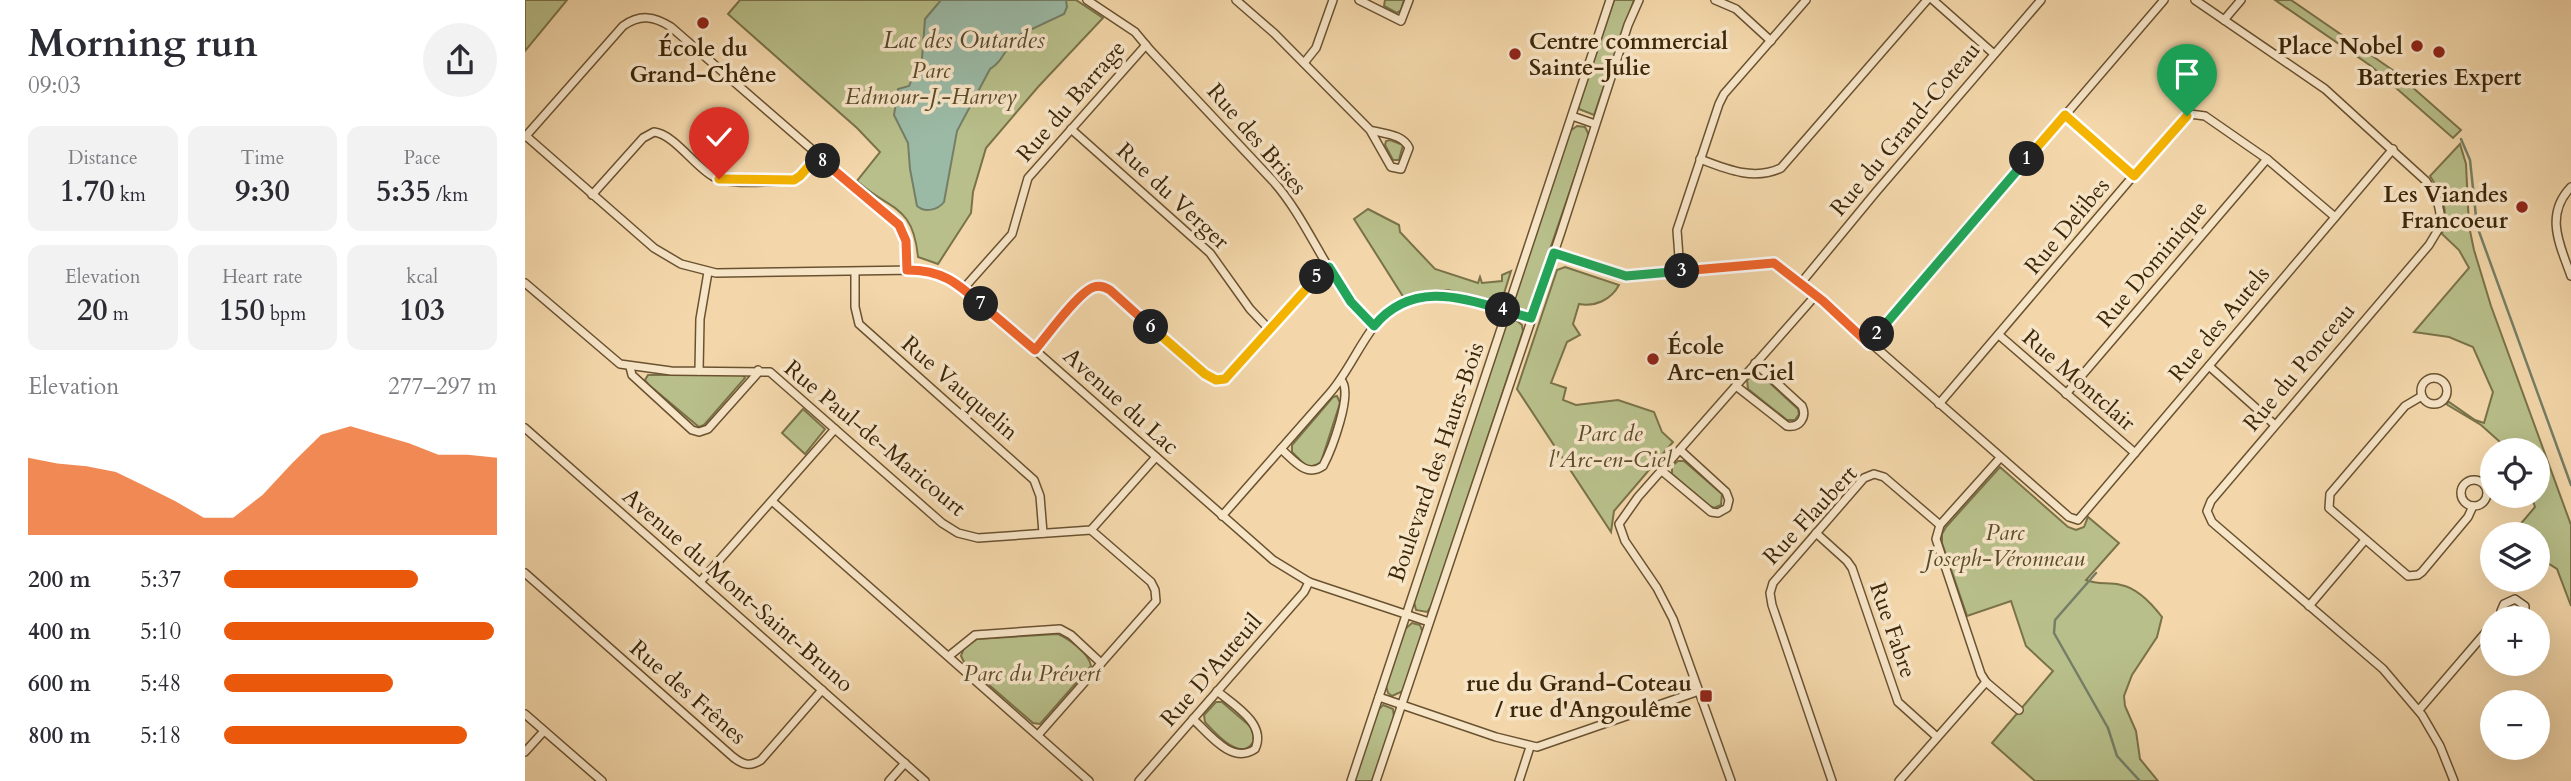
<!DOCTYPE html>
<html lang="en">
<head>
<meta charset="utf-8">
<style>
	body { margin:0; font-family:Cardo,serif; background:#f2f2f3; color:#2b2b33; height:100vh; display:flex; flex-direction:column; font-size:26px; white-space:nowrap }
	* { box-sizing:border-box; margin:0 }
	p { font-size:23px; color:#7c7c81 }
	.icon { flex:none; width:38px; height:38px; fill:none; stroke:currentColor; stroke-width:2; stroke-linecap:round; stroke-linejoin:round }
	.map { position:relative; flex:1; overflow:hidden }
	.sheet { display:flex; flex-direction:column; background:#fff; width:525px }
	.sheet>* { flex:none }
	.tools { position:absolute; left:1955px; top:438px; display:grid; gap:14px }
	.tools a { display:grid; place-items:center; width:70px; height:70px; border-radius:50%; background:#fff; box-shadow:0 7px 28px #0002; font-size:35px }
	.pin { position:absolute; display:grid; place-items:center; width:60px; height:60px; color:#fff; margin:-72px -30px; border-radius:50% 50% 50% 0; rotate:-45deg; box-shadow:0 0 7px #0007 }
	.pin .icon { rotate:45deg }
	.km { position:absolute; width:35px; height:35px; margin:-18px; border-radius:50%; background:#222; color:#fff; font-size:19px; line-height:35px; text-align:center }
	.round { display:grid; place-items:center; flex:none; width:74px; height:74px; border-radius:37px; background:#f2f2f3 }
	.head { display:flex; align-items:center; justify-content:space-between; height:119px; padding:0 28px }
	h1 { font-size:38px; font-weight:700; line-height:52px }
	.stats { display:grid; grid-template-columns:repeat(3,1fr); gap:10px; height:119px; padding:7px 28px }
	.stats div { display:grid; align-content:center; border-radius:14px; background:#f2f2f3; text-align:center }
	.stats b { font-size:30px; font-weight:700 }
	.stats small { font-size:19px; font-weight:400 }
	.stats p { font-size:19px }
	.chart { height:196px; padding:14px 28px }
	.chart p { display:flex; justify-content:space-between }
	.chart svg { width:100%; height:126px; margin-top:7px; fill:#ea580c; opacity:.7 }
	ul { padding:0 28px; list-style:none; font-size:23px }
	li { display:grid; grid-template-columns:112px 84px 1fr; align-items:center; height:52px }
	li i { height:18px; border-radius:9px; background:#ea580c }
	main { display:flex; flex:1; min-height:0 }
	.map>svg:first-child { display:block }
	.green { fill:#b8bf8a; stroke:#7a7249; stroke-width:2 }
	.water { fill:#9bbaa6; stroke:#757f67; stroke-width:2 }
	.lines { fill:none; stroke-linecap:round; stroke-linejoin:round }
	.stream { stroke:#757f67; stroke-width:2.5 }
	.minor-casing { stroke:#6a5230; stroke-width:10 }
	.minor { stroke:#f7e5c8; stroke-width:7 }
	.split-1-casing { stroke:#fff; stroke-width:14 }
	.split-2-casing { stroke:#fff; stroke-width:14 }
	.split-3-casing { stroke:#fff; stroke-width:14 }
	.split-4-casing { stroke:#fff; stroke-width:14 }
	.split-5-casing { stroke:#fff; stroke-width:14 }
	.split-6-casing { stroke:#fff; stroke-width:14 }
	.split-7-casing { stroke:#fff; stroke-width:14 }
	.split-8-casing { stroke:#fff; stroke-width:14 }
	.split-9-casing { stroke:#fff; stroke-width:14 }
	.split-1 { stroke:#f5b400; stroke-width:9 }
	.split-2 { stroke:#22a559; stroke-width:9 }
	.split-3 { stroke:#f0652b; stroke-width:9 }
	.split-4 { stroke:#22a559; stroke-width:9 }
	.split-5 { stroke:#22a559; stroke-width:9 }
	.split-6 { stroke:#f5b400; stroke-width:9 }
	.split-7 { stroke:#f0652b; stroke-width:9 }
	.split-8 { stroke:#f0652b; stroke-width:9 }
	.split-9 { stroke:#f5b400; stroke-width:9 }
	.poi-dot { fill:#8f2418; stroke:#f7e5c8; stroke-width:2.5 }
	.labels { text-anchor:middle; dominant-baseline:central; stroke-width:7; stroke-linejoin:round; paint-order:stroke }
	.poi-label { font-size:23px; font-weight:bold; fill:#3c2608; stroke:#f7e5c8; text-anchor:end }
	.park-label { font-size:23px; font-style:italic; fill:#5b4c28; stroke:#f7e5c8 }
	.street-label { font-size:23px; fill:#3c2608; stroke:#f7e5c8 }
	.water-label { font-size:24px; font-style:italic; fill:#544b30; stroke:#f7e5c8 }
</style>
</head>
<body>
<main>
<section class="sheet">
<div class="head"><div><h1>Morning run</h1><p>09:03</p></div><a class="round"><svg class="icon" aria-label="share" viewBox="0 0 24 24"><path d="M12 15V3M7 8l5-5 5 5M5 13v7h14v-7"/></svg></a></div>
<div class="stats">
<div><p>Distance</p><b>1.70<small> km</small></b></div>
<div><p>Time</p><b>9:30</b></div>
<div><p>Pace</p><b>5:35<small> /km</small></b></div>
</div>
<div class="stats">
<div><p>Elevation</p><b>20<small> m</small></b></div>
<div><p>Heart rate</p><b>150<small> bpm</small></b></div>
<div><p>kcal</p><b>103</b></div>
</div>
<div class="chart"><p><span>Elevation</span>277–297 m</p>
<svg viewBox="0 0 160 44" preserveAspectRatio="none"><path d="M0 44V17L10 19L20 20L30 22L40 27L50 32L60 38L70 38L80 30L90 19L100 9L110 6L120 9L130 12L140 16L150 16L160 17V44z"/></svg>
</div>
<ul>
<li><b>200 m</b>5:37<i style="width:71%"></i></li>
<li><b>400 m</b>5:10<i style="width:99%"></i></li>
<li><b>600 m</b>5:48<i style="width:62%"></i></li>
<li><b>800 m</b>5:18<i style="width:89%"></i></li>
</ul>
</section>
<div class="map">
<svg width="2046" height="781" viewBox="0 0 2046 781">
	<rect width="100%" height="100%" fill="#f3d7aa"/>
	<filter id="stains"><feTurbulence type="fractalNoise" baseFrequency=".00286" numOctaves="4"/><feColorMatrix values="0 0 0 0 .2 0 0 0 0 .09 0 0 0 0 .02 0 0 0 .5 -.17"/></filter>
	<radialGradient id="worn" r=".72"><stop offset=".6" stop-color="#630" stop-opacity="0"/><stop offset="1" stop-color="#630" stop-opacity=".3"/></radialGradient>
	<!-- green -->
	<g class="green">
		<polygon points="0,0 42,0 0,51"/>
		<path d="M215 0H551L578 18 513 87 461 148 448 192 446 213 413 264 393 257C388 204 365 211 332 181L355 152 332 128 203 14Z"/>
		<polygon points="860,0 879,0 876,10 872,13 859,6"/>
		<polygon points="1089,0 1109,0 1069,115 1054,109 1054,105"/>
		<polygon points="1750,0 1766,0 1869,71 1936,130 1928,138 1846,66"/>
		<polygon points="1052,126 1060,127 1063,133 1063,138 1007,302 1002,310 995,310 990,304 990,296 1045,131"/>
		<polygon points="865,140 878,145 874,160 868,160 860,145 861,141"/>
		<path d="M1935 144 1941 164 1944 226 1949 250 1966 306 2046 525V606L2032 569 2013 557 2012 534H1987L2010 507 2006 495H2012V450H1984L1956 425 1921 404 1924 402 1950 420 1959 423 1968 392 1948 347 1924 337 1889 332 1944 268 1934 250 1917 234C1924 211 1918 195 1905 176Z"/>
		<polygon points="843,209 874,225 875,232 910,269 953,283 955,277 957,283 977,281 977,275 986,271 976,303 923,290 900,291 879,298 829,219"/>
		<path d="M1040 267 1094 285C1086 300 1070 307 1054 304L1048 324 1055 335 1042 342 1026 383 1041 388 1038 400 1051 405 1093 400 1129 412 1137 432 1148 442 1089 511 1086 532 992 389 1032 270Z"/>
		<polygon points="991,320 997,325 998,331 907,605 902,612 891,610 889,602 980,326 983,322"/>
		<polygon points="1231,373 1235,374 1273,409 1274,414 1270,420 1262,420 1223,389 1222,380"/>
		<polygon points="123,375 218,375 220,378 179,425 174,427 124,385 120,380"/>
		<polygon points="812,396 815,403 796,462 789,466 781,466 767,452 767,445 808,397"/>
		<polygon points="278,409 300,429 280,454 257,433"/>
		<polygon points="1153,461 1159,461 1197,494 1196,505 1189,508 1185,506 1147,474 1147,466"/>
		<path d="M1475 467 1543 527 1551 530 1559 527 1563 517 1594 543 1561 580C1573 585 1583 582 1596 585 1612 588 1627 604 1637 617L1632 637 1607 675 1599 696 1600 706 1611 731 1615 759 1633 781H1510L1467 743 1528 671 1501 646 1486 601 1442 616 1417 543V534L1421 527Z"/>
		<polygon points="887,623 895,625 898,633 878,691 867,696 863,693 861,686 880,629"/>
		<path d="M533 634C544 639 564 653 566 666L515 724 508 723 440 664 436 656 439 648 452 639Z"/>
		<path d="M691 702H697L726 727 730 739C718 765 691 734 680 722L679 715Z"/>
		<polygon points="858,705 868,709 869,718 848,781 829,781 853,710"/>
	</g>
	<!-- water -->
	<path class="water" d="M416 0H541L542 7 539 14 492 36C481 46 478 62 465 69L432 131 419 202C413 210 400 213 392 206L385 169 383 143 369 115 373 89 384 86 397 58 400 19Z"/>
	<g class="lines">
		<!-- stream -->
		<g class="stream">
			<polyline points="1936,139 1945,160 1952,226 2046,485"/>
			<polyline points="1571,573 1530,620 1529,633 1583,728 1592,756 1615,781"/>
		</g>
		<!-- minor casing -->
		<g class="minor-casing">
			<g id="minor">
				<path d="M562 0 610 32 625 50 748 181C787 225 804 286 849 326"/>
				<path d="M711 0 749 33 845 130 866 167 876 169 884 148C878 134 859 134 845 130"/>
				<polyline points="834,0 876,21 884,0"/>
				<polyline points="1190,0 1211,9 1246,41"/>
				<polyline points="1408,0 1469,54"/>
				<polyline points="1670,0 1800,89 1901,181 1912,199 1915,213 1913,230 1904,245 1686,501 1682,511 1687,522 1858,669 1897,715 1915,746 1929,781"/>
				<polyline points="1699,20 1716,0"/>
				<polyline points="779,63 791,48 808,0"/>
				<polyline points="1540,115 1609,175"/>
				<polyline points="1047,116 1070,124"/>
				<polyline points="546,129 685,253 725,309 744,329"/>
				<polyline points="1,136 129,248 156,264 191,273 391,270 410,272 423,277 510,350 748,560 784,582 904,622"/>
				<path d="M0 137 98 26C115 14 129 16 146 27L374 225 381 241 382 270"/>
				<path d="M1175 159C1201 169 1229 181 1256 168L1402 0"/>
				<path d="M2046 187C2019 215 2035 245 2046 276"/>
				<path d="M67 195 118 138 129 132C149 134 170 167 189 177 206 186 251 181 271 180L293 157"/>
				<polyline points="1029,253 1104,276 1242,263 1253,265 1298,301 1544,517 1553,520 1868,149"/>
				<polyline points="1155,271 1152,230 1194,104 1199,94 1281,0"/>
				<polyline points="330,272 330,307 334,324 509,480 515,496 518,533"/>
				<polyline points="0,283 95,364 146,371 245,372 417,523 433,533 453,538 566,530 631,457"/>
				<polyline points="1276,283 1351,192 1516,0"/>
				<polyline points="439,288 487,234 503,178 621,45"/>
				<polyline points="1474,335 1610,453"/>
				<polyline points="1344,344 1639,0"/>
				<path d="M510 350 558 293C569 284 578 285 589 293L680 374C691 381 698 382 708 372L768 303 804 267"/>
				<polyline points="1684,366 1750,425"/>
				<polyline points="105,367 107,375 167,430 174,432 183,429 232,374 233,370"/>
				<polyline points="174,371 175,319 183,272"/>
				<circle cx="1909" cy="391" r="13"/>
				<path d="M1211 386 1262 426C1275 428 1282 417 1277 406L1230 363"/>
				<polyline points="1541,394 1742,159"/>
				<polyline points="1897,396 1880,406 1805,494 1804,508 1883,576 1893,575 1897,572 1943,517 1948,506"/>
				<polyline points="1414,404 1609,175 1665,114 1680,116 1742,159 1810,217"/>
				<polyline points="0,428 400,781"/>
				<path d="M756 449C769 460 781 478 798 466 806 451 829 392 816 380"/>
				<polyline points="1475,458 1415,525 1411,539 1456,674 1461,682 1494,710"/>
				<polyline points="1137,471 1186,512 1193,513 1202,508 1204,500 1201,492 1155,450"/>
				<circle cx="1949" cy="493" r="13"/>
				<polyline points="247,501 564,781"/>
				<path d="M697 516 805 393C823 372 833 347 850 325 889 274 957 302 1006 319"/>
				<polyline points="1291,533 1322,561 1327,568 1373,702 1412,737"/>
				<path d="M0 573 208 757C218 765 225 767 236 760L297 690"/>
				<polyline points="175,582 310,429"/>
				<polyline points="1784,606 1840,540"/>
				<polyline points="1978,618 1976,611 1979,604 1990,599 2000,606 2000,618"/>
				<polyline points="424,656 450,635 535,629 546,635 576,663"/>
				<polyline points="854,697 971,737 1012,747 1174,691"/>
				<polyline points="1894,710 1967,625"/>
				<polyline points="0,714 77,781"/>
				<path d="M668 719C684 734 707 765 730 749 742 724 709 705 692 691"/>
				<polyline points="513,735 631,601 630,590 626,582 566,530"/>
				<polyline points="0,752 19,731"/>
				<polyline points="364,781 380,763"/>
				<polyline points="614,781 779,592 784,582"/>
				<polyline points="826,781 1085,0"/>
				<polyline points="851,781 1036,232 1103,25 1114,0"/>
				<polyline points="994,781 1005,747"/>
				<polyline points="1206,781 1148,619 1132,588 1100,541 1094,524 1113,497 1291,295"/>
				<polyline points="1307,781 1247,605 1245,593 1248,583 1339,478 1349,474 1359,477 1415,525"/>
				<polyline points="1374,781 1461,682"/>
			</g>
		</g>
		<!-- minor -->
		<use href="#minor" class="minor"/>
	</g>
	<g class="lines">
		<!-- split-1 casing -->
		<g class="split-1-casing">
			<polyline id="split-1" points="1502,159 1540,115 1609,176 1662,116"/>
		</g>
		<!-- split-2 casing -->
		<g class="split-2-casing">
			<polyline id="split-2" points="1352,334 1502,159"/>
		</g>
		<!-- split-3 casing -->
		<g class="split-3-casing">
			<polyline id="split-3" points="1157,271 1249,263 1298,301 1344,344 1352,334"/>
		</g>
		<!-- split-4 casing -->
		<g class="split-4-casing">
			<polyline id="split-4" points="978,310 1006,318 1029,253 1101,276 1157,271"/>
		</g>
		<!-- split-5 casing -->
		<g class="split-5-casing">
			<path id="split-5" d="M792 277 804 267 826 302 849 326C884 283 933 295 978 310"/>
		</g>
		<!-- split-6 casing -->
		<g class="split-6-casing">
			<polyline id="split-6" points="626,327 680,374 691,380 700,379 792,277"/>
		</g>
		<!-- split-7 casing -->
		<g class="split-7-casing">
			<path id="split-7" d="M456 304 510 350C522 336 554 291 569 287 575 285 580 287 585 290L626 327"/>
		</g>
		<!-- split-8 casing -->
		<g class="split-8-casing">
			<path id="split-8" d="M298 161 374 225 381 241 382 270C417 270 431 282 456 304"/>
		</g>
		<!-- split-9 casing -->
		<g class="split-9-casing">
			<polyline id="split-9" points="194,179 269,180 275,176 293,156 298,161"/>
		</g>
		<!-- split-1 -->
		<use href="#split-1" class="split-1"/>
		<!-- split-2 -->
		<use href="#split-2" class="split-2"/>
		<!-- split-3 -->
		<use href="#split-3" class="split-3"/>
		<!-- split-4 -->
		<use href="#split-4" class="split-4"/>
		<!-- split-5 -->
		<use href="#split-5" class="split-5"/>
		<!-- split-6 -->
		<use href="#split-6" class="split-6"/>
		<!-- split-7 -->
		<use href="#split-7" class="split-7"/>
		<!-- split-8 -->
		<use href="#split-8" class="split-8"/>
		<!-- split-9 -->
		<use href="#split-9" class="split-9"/>
	</g>
	<!-- markers -->
	<g class="poi-dot">
		<circle cx="178" cy="23" r="7"/>
		<circle cx="1892" cy="46" r="7"/>
		<circle cx="1914" cy="52" r="7"/>
		<circle cx="990" cy="54" r="7"/>
		<circle cx="1997" cy="207" r="7"/>
		<circle cx="1128" cy="359" r="7"/>
		<rect x="1174" y="689" width="14" height="14" rx="3.5"/>
	</g>
	<g class="labels">
		<!-- poi labels -->
		<g class="poi-label">
			<text x="1004" y="41" text-anchor="start">Centre commercial<tspan x="1004" dy="26">Sainte-Julie</tspan></text>
			<text x="1878" y="46">Place Nobel</text>
			<text x="178" y="48" text-anchor="middle">École du<tspan x="178" dy="26">Grand-Chêne</tspan></text>
			<text x="1914" y="77" text-anchor="middle">Batteries Expert</text>
			<text x="1983" y="194">Les Viandes<tspan x="1983" dy="26">Francoeur</tspan></text>
			<text x="1142" y="346" text-anchor="start">École<tspan x="1142" dy="26">Arc-en-Ciel</tspan></text>
			<text x="1167" y="683">rue du Grand-Coteau<tspan x="1167" dy="26">/ rue d'Angoulême</tspan></text>
		</g>
		<!-- park labels -->
		<g class="park-label">
			<text x="406" y="70">Parc<tspan x="406" dy="26">Edmour-J.-Harvey</tspan></text>
			<text x="1085" y="433">Parc de<tspan x="1085" dy="26">l'Arc-en-Ciel</tspan></text>
			<text x="1480" y="532">Parc<tspan x="1480" dy="26">Joseph-Véronneau</tspan></text>
			<text x="507" y="673">Parc du Prévert</text>
		</g>
		<!-- street labels -->
		<g class="street-label">
			<text transform="translate(546 101) rotate(-49)">Rue du Barrage</text>
			<text transform="translate(1380 129) rotate(-50)">Rue du Grand-Coteau</text>
			<text transform="translate(732 139) rotate(49)">Rue des Brises</text>
			<text transform="translate(648 196) rotate(43)">Rue du Verger</text>
			<text transform="translate(1542 226) rotate(-50)">Rue Delibes</text>
			<text transform="translate(1627 264) rotate(-50)">Rue Dominique</text>
			<text transform="translate(1694 324) rotate(-50)">Rue des Autels</text>
			<text transform="translate(1774 367) rotate(-50)">Rue du Ponceau</text>
			<text transform="translate(1554 380) rotate(41)">Rue Montclair</text>
			<text transform="translate(435 388) rotate(41)">Rue Vauquelin</text>
			<text transform="translate(596 401) rotate(42)">Avenue du Lac</text>
			<text transform="translate(350 438) rotate(40)">Rue Paul-de-Maricourt</text>
			<text transform="translate(911 462) rotate(-71)">Boulevard des Hauts-Bois</text>
			<text transform="translate(1285 515) rotate(-47)">Rue Flaubert</text>
			<text transform="translate(213 590) rotate(41)">Avenue du Mont-Saint-Bruno</text>
			<text transform="translate(1368 630) rotate(71)">Rue Fabre</text>
			<text transform="translate(686 670) rotate(-49)">Rue D'Auteuil</text>
			<text transform="translate(163 692) rotate(41)">Rue des Frênes</text>
		</g>
		<!-- water labels -->
		<g class="water-label">
			<text x="439" y="40">Lac des Outardes</text>
		</g>
	</g>
	<rect width="100%" height="100%" filter="url(#stains)"/>
	<rect width="100%" height="100%" fill="url(#worn)"/>
</svg>
<div class="tools">
<a><svg class="icon" aria-label="locate" viewBox="0 0 24 24"><circle cx="12" cy="12" r="6"/><path d="M12 2v4M12 18v4M2 12h4M18 12h4"/></svg></a>
<a><svg class="icon" aria-label="layers" viewBox="0 0 24 24"><path d="M12 4l9 5-9 5-9-5zM3 14l9 5 9-5"/></svg></a>
<a>+</a>
<a>−</a>
</div>
<div class="pin" style="left:1662px;top:116px;background:#1e9e55"><svg class="icon" aria-label="arrive" viewBox="0 0 24 24"><path d="M6 21V4h12l-3 4 3 4H6"/></svg></div>
<div class="pin" style="left:194px;top:179px;background:#d93025"><svg class="icon" aria-label="check" viewBox="0 0 24 24"><path d="M5 12l5 5 9-10"/></svg></div>
<b class="km" style="left:1502px;top:159px">1</b>
<b class="km" style="left:1352px;top:334px">2</b>
<b class="km" style="left:1157px;top:271px">3</b>
<b class="km" style="left:978px;top:310px">4</b>
<b class="km" style="left:792px;top:277px">5</b>
<b class="km" style="left:626px;top:327px">6</b>
<b class="km" style="left:456px;top:304px">7</b>
<b class="km" style="left:298px;top:161px">8</b>
</div>
</main>
</body>
</html>
